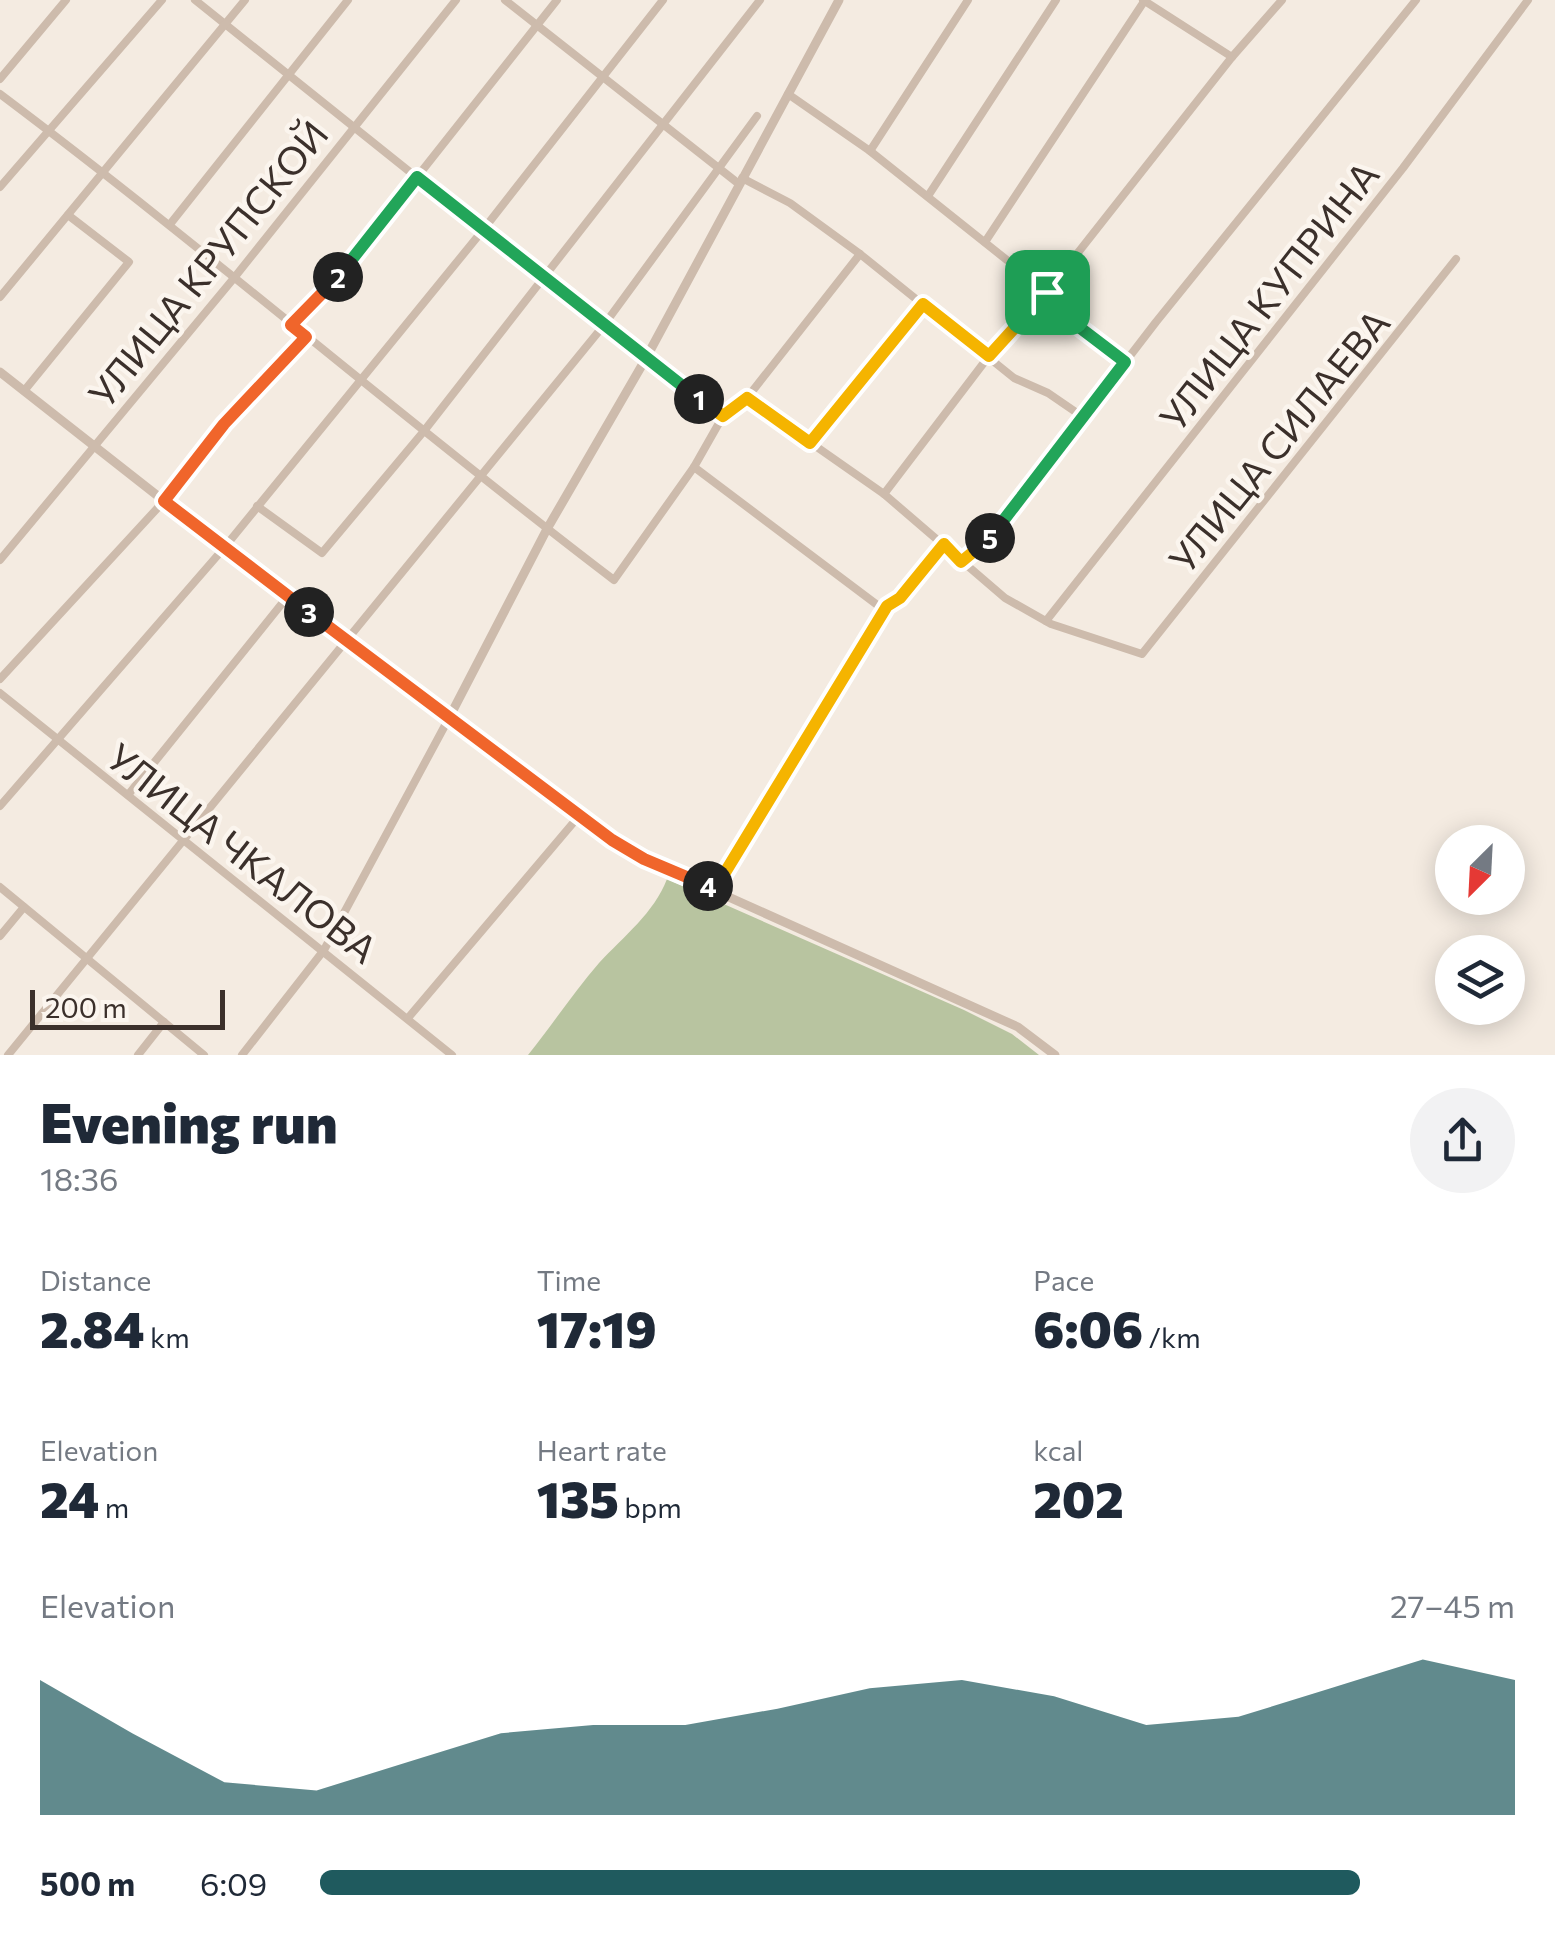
<!DOCTYPE html>
<html lang="en">
<head>
<meta charset="utf-8">
<style>
	body { margin:0; font-family:Commissioner,sans-serif; background:#f2f2f3; color:#1f2937; height:100vh; display:flex; flex-direction:column; font-size:38px; white-space:nowrap }
	* { box-sizing:border-box; margin:0 }
	p { font-size:32px; color:#747a83 }
	.icon { flex:none; width:55px; height:55px; fill:none; stroke:currentColor; stroke-width:2; stroke-linecap:round; stroke-linejoin:round }
	.map { position:relative; height:1055px; overflow:hidden }
	.drawer { display:flex; flex-direction:column; background:#fff; flex:1 }
	.drawer>* { flex:none }
	.needle { width:65px; rotate:204deg }
	.controls { position:absolute; left:1435px; top:825px; display:grid; gap:20px }
	.controls a { display:grid; place-items:center; width:90px; height:90px; border-radius:50%; background:#fff; box-shadow:0 5px 25px #0003; font-size:50px }
	.scale { position:absolute; left:30px; bottom:25px; width:195px; box-sizing:border-box; padding-left:10px; border:5px solid #3b302b; border-top:0; font-size:28px; line-height:35px; white-space:nowrap; color:#3b302b; -webkit-text-stroke:8px #fbf5ee; paint-order:stroke }
	.pin { position:absolute; display:grid; place-items:center; width:85px; height:85px; color:#fff; margin:-42px; border-radius:20px; box-shadow:0 5px 15px #0006 }
	.km { position:absolute; width:50px; height:50px; margin:-25px; border-radius:50%; background:#222; color:#fff; font-size:28px; line-height:50px; text-align:center }
	.round { display:grid; place-items:center; flex:none; width:105px; height:105px; border-radius:52px; background:#f2f2f3 }
	.head { display:flex; align-items:center; justify-content:space-between; height:170px; padding:0 40px }
	h1 { font-size:55px; font-weight:800; line-height:75px }
	.figures { display:grid; grid-template-columns:repeat(3,1fr); gap:15px; height:170px; padding:10px 40px }
	.figures div { display:grid; align-content:center }
	.figures b { font-size:50px; font-weight:800 }
	.figures small { font-size:28px; font-weight:400 }
	.figures p { font-size:28px }
	.chart { height:280px; padding:20px 40px }
	.chart p { display:flex; justify-content:space-between }
	.chart svg { width:100%; height:180px; margin-top:10px; fill:#1f5a5e; opacity:.7 }
	ul { padding:0 40px; list-style:none; font-size:32px }
	li { display:grid; grid-template-columns:160px 120px 1fr; align-items:center; height:75px }
	li i { height:25px; border-radius:12px; background:#1f5a5e }
	.map>svg:first-child { display:block }
	.green { fill:#b8c4a0 }
	.lines { fill:none; stroke-linecap:round; stroke-linejoin:round }
	.minor { stroke:#cdbbac; stroke-width:8 }
	.tertiary { stroke:#cdbbac; stroke-width:9 }
	.split-1-casing { stroke:#fff; stroke-width:20 }
	.split-2-casing { stroke:#fff; stroke-width:20 }
	.split-3-casing { stroke:#fff; stroke-width:20 }
	.split-4-casing { stroke:#fff; stroke-width:20 }
	.split-5-casing { stroke:#fff; stroke-width:20 }
	.split-6-casing { stroke:#fff; stroke-width:20 }
	.split-1 { stroke:#f5b400; stroke-width:12 }
	.split-2 { stroke:#22a559; stroke-width:12 }
	.split-3 { stroke:#f0652b; stroke-width:12 }
	.split-4 { stroke:#f0652b; stroke-width:12 }
	.split-5 { stroke:#f5b400; stroke-width:12 }
	.split-6 { stroke:#22a559; stroke-width:12 }
	.labels { text-anchor:middle; dominant-baseline:central; stroke-width:9; stroke-linejoin:round; paint-order:stroke }
	.street-label { font-size:38px; fill:#3b302b; stroke:#fbf5ee }
</style>
</head>
<body>
<div class="map">
<svg width="1555" height="1055" viewBox="0 0 1555 1055">
	<rect width="100%" height="100%" fill="#f4ebe1"/>
	<!-- green -->
	<path class="green" d="M667 879 964 1010 1012 1034 1039 1055H528C552 1025 574 992 599 963 624 936 654 913 667 879Z"/>
	<g class="lines">
		<!-- minor -->
		<g class="minor">
			<polyline points="195,0 645,360 723,416"/>
			<polyline points="505,0 739,184"/>
			<polyline points="1143,0 1232,57"/>
			<polyline points="0,79 66,0"/>
			<path d="M0 94C209 251 406 422 614 580L694 467 723 416 747 398 860 254"/>
			<polyline points="788,94 870,151 1047,292 1057,311 1125,363"/>
			<polyline points="870,151 968,0"/>
			<polyline points="742,178 790,203 860,254 1014,378 1048,393 1083,417"/>
			<polyline points="0,187 162,0"/>
			<polyline points="928,196 1056,0"/>
			<polyline points="171,223 348,0"/>
			<polyline points="985,242 1145,0"/>
			<polyline points="0,297 245,0"/>
			<polyline points="291,325 338,277 557,0"/>
			<polyline points="24,391 129,262 68,215"/>
			<polyline points="747,398 884,494 1005,598 1051,624 1142,654 1456,259"/>
			<polyline points="810,443 923,304"/>
			<polyline points="694,467 884,610"/>
			<polyline points="884,494 989,356 1047,292 1232,57 1282,0"/>
			<polyline points="257,506 322,553 424,431 760,0"/>
			<polyline points="0,560 234,278 456,0"/>
			<polyline points="961,562 990,538 1156,322 1416,0"/>
			<polyline points="1046,621 1403,168 1528,0"/>
			<polyline points="0,679 164,501 224,424 306,337"/>
			<polyline points="0,693 452,1055"/>
			<polyline points="128,795 288,596"/>
			<polyline points="0,806 224,548 483,230 663,0"/>
			<polyline points="0,887 204,1055"/>
			<polyline points="715,889 887,606 900,598 943,544"/>
			<polyline points="0,936 24,907"/>
			<polyline points="408,1018 579,816"/>
			<polyline points="8,1055 604,325 757,116"/>
			<polyline points="138,1055 164,1022"/>
			<polyline points="242,1055 324,950 449,718"/>
		</g>
		<!-- tertiary -->
		<g class="tertiary">
			<polyline points="0,372 224,548 613,840 644,859 1018,1027 1055,1055"/>
			<polyline points="449,718 547,529 645,360 839,0"/>
		</g>
	</g>
	<g class="lines">
		<!-- split-1 casing -->
		<g class="split-1-casing">
			<polyline id="split-1" points="699,399 723,416 747,398 810,443 923,304 989,356 1047,292"/>
		</g>
		<!-- split-2 casing -->
		<g class="split-2-casing">
			<polyline id="split-2" points="338,277 417,177 699,399"/>
		</g>
		<!-- split-3 casing -->
		<g class="split-3-casing">
			<polyline id="split-3" points="309,612 164,501 224,424 306,337 291,325 338,277"/>
		</g>
		<!-- split-4 casing -->
		<g class="split-4-casing">
			<polyline id="split-4" points="309,612 612,840 644,859 708,886"/>
		</g>
		<!-- split-5 casing -->
		<g class="split-5-casing">
			<polyline id="split-5" points="708,886 715,889 887,606 900,598 944,544 961,562 990,538"/>
		</g>
		<!-- split-6 casing -->
		<g class="split-6-casing">
			<polyline id="split-6" points="990,538 1125,362 1058,311 1047,292"/>
		</g>
		<!-- split-1 -->
		<use href="#split-1" class="split-1"/>
		<!-- split-2 -->
		<use href="#split-2" class="split-2"/>
		<!-- split-3 -->
		<use href="#split-3" class="split-3"/>
		<!-- split-4 -->
		<use href="#split-4" class="split-4"/>
		<!-- split-5 -->
		<use href="#split-5" class="split-5"/>
		<!-- split-6 -->
		<use href="#split-6" class="split-6"/>
	</g>
	<g class="labels">
		<!-- street labels -->
		<g class="street-label">
			<text transform="translate(207 263) rotate(-51)">УЛИЦА КРУПСКОЙ</text>
			<text transform="translate(1268 295) rotate(-52)">УЛИЦА КУПРИНА</text>
			<text transform="translate(1278 440) rotate(-51)">УЛИЦА СИЛАЕВА</text>
			<text transform="translate(243 852) rotate(38)">УЛИЦА ЧКАЛОВА</text>
		</g>
	</g>
</svg>
<div class="controls">
<a><svg class="needle" viewBox="-14 -14 28 28"><path d="M0-13l5 13h-10z" fill="#e53935"/><path d="M0 13l5-13h-10z" fill="#747a83"/></svg></a>
<a><svg class="icon" aria-label="layers" viewBox="0 0 24 24"><path d="M12 4l9 5-9 5-9-5zM3 14l9 5 9-5"/></svg></a>
</div>
<div class="scale">200 m</div>
<div class="pin" style="left:1047px;top:292px;background:#1e9e55"><svg class="icon" aria-label="arrive" viewBox="0 0 24 24"><path d="M6 21V4h12l-3 4 3 4H6"/></svg></div>
<b class="km" style="left:699px;top:399px">1</b>
<b class="km" style="left:338px;top:277px">2</b>
<b class="km" style="left:309px;top:612px">3</b>
<b class="km" style="left:708px;top:886px">4</b>
<b class="km" style="left:990px;top:538px">5</b>
</div>
<section class="drawer">
<div class="head"><div><h1>Evening run</h1><p>18:36</p></div><a class="round"><svg class="icon" aria-label="share" viewBox="0 0 24 24"><path d="M12 15V3M7 8l5-5 5 5M5 13v7h14v-7"/></svg></a></div>
<div class="figures">
<div><p>Distance</p><b>2.84<small> km</small></b></div>
<div><p>Time</p><b>17:19</b></div>
<div><p>Pace</p><b>6:06<small> /km</small></b></div>
</div>
<div class="figures">
<div><p>Elevation</p><b>24<small> m</small></b></div>
<div><p>Heart rate</p><b>135<small> bpm</small></b></div>
<div><p>kcal</p><b>202</b></div>
</div>
<div class="chart"><p><span>Elevation</span>27–45 m</p>
<svg viewBox="0 0 160 44" preserveAspectRatio="none"><path d="M0 44V11L10 24L20 36L30 38L40 31L50 24L60 22L70 22L80 18L90 13L100 11L110 15L120 22L130 20L140 13L150 6L160 11V44z"/></svg>
</div>
<ul>
<li><b>500 m</b>6:09<i style="width:87%"></i></li>
</ul>
</section>
</body>
</html>
